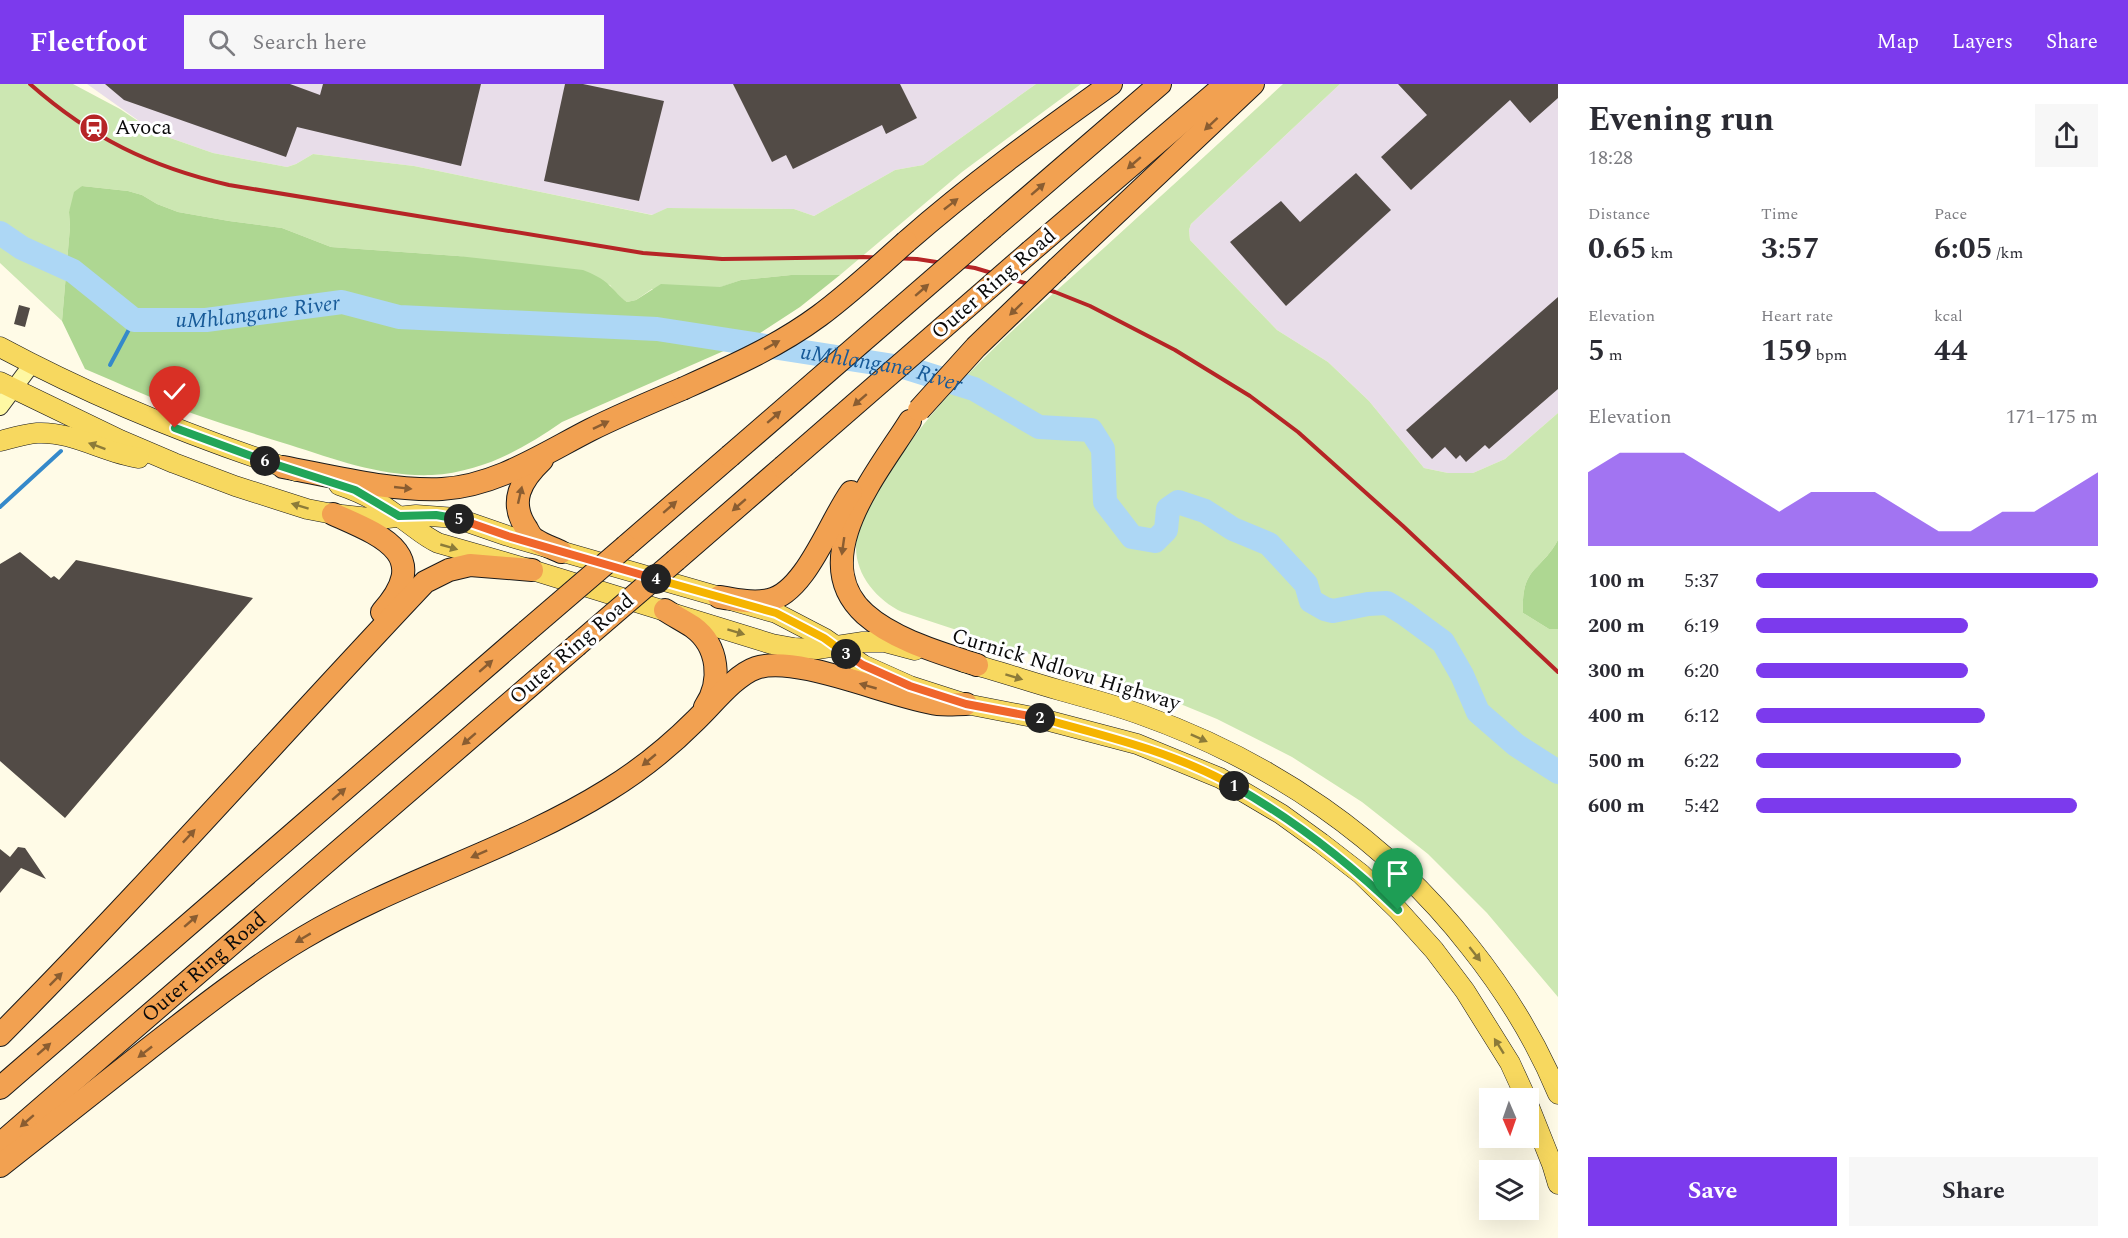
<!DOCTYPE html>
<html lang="en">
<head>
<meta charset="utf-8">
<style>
	body { margin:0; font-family:Spectral,serif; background:#f7f7f7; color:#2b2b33; height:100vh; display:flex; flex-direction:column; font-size:22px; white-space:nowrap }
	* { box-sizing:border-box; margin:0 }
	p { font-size:20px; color:#7c7c81 }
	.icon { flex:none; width:33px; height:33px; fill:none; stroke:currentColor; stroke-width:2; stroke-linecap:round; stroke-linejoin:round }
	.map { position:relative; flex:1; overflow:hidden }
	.details { display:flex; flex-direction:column; background:#fff; width:570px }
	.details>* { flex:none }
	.needle { width:39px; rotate:178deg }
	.fabs { position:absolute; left:1479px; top:1004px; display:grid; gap:12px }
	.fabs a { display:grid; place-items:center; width:60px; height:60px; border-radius:0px; background:#fff; box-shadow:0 6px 24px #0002; font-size:30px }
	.pin { position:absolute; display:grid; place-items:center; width:51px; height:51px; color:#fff; margin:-62px -26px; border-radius:50% 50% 50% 0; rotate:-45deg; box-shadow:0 0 6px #0007 }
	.pin .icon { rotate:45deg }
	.km { position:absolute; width:30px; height:30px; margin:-15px; border-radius:50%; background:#222; color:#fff; font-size:16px; line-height:30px; text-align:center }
	.round { display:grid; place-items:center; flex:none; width:63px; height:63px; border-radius:0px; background:#f7f7f7 }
	.overview { display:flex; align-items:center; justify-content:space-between; height:102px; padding:0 30px }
	h1 { font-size:33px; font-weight:700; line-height:45px }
	.metrics { display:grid; grid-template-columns:repeat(3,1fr); gap:9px; height:102px; padding:6px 30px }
	.metrics div { display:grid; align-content:center }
	.metrics b { font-size:30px; font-weight:700 }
	.metrics small { font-size:16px; font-weight:400 }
	.metrics p { font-size:16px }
	.chart { height:168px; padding:12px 30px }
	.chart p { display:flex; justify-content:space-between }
	.chart svg { width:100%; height:108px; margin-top:6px; fill:#7c3aed; opacity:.7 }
	.primary-button { display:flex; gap:12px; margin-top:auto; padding:12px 30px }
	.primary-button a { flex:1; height:69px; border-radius:0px; background:#7c3aed; color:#fff; font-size:24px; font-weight:700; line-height:69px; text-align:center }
	.primary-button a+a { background:#f7f7f7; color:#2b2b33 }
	ul { padding:0 30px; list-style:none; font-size:20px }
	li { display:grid; grid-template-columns:96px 72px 1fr; align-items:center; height:45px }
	li i { height:15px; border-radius:8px; background:#7c3aed }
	header { display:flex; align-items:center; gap:36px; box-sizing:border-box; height:84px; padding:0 30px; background:#7c3aed; color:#fff }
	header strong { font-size:28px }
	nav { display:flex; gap:33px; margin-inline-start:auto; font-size:21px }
	.search { width:420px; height:54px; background:#f7f7f7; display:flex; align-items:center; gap:15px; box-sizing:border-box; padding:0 21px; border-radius:0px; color:#7c7c81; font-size:22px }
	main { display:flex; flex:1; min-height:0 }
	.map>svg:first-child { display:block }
	.industrial { fill:#e8dde9 }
	.green { fill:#cce7b2 }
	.forest { fill:#aed792 }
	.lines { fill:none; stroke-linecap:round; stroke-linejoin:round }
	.stream { stroke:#3589ca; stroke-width:4 }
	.river { stroke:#add7f5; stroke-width:24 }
	.building { fill:#524b46 }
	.secondary-casing { stroke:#2c2c2c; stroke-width:18 }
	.primary-casing { stroke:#1b1b1b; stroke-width:21 }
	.highway-casing { stroke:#1b1b1b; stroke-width:24 }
	.secondary { stroke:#fef8a3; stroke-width:16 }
	.primary { stroke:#f7d85f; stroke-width:20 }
	.highway { stroke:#f2a151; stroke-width:22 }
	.rail { stroke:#b62526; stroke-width:4 }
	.highway-bridge-casing { stroke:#1b1b1b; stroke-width:24; stroke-linecap:butt }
	.highway-bridge { stroke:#f2a151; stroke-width:22 }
	.oneway { fill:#8a5d31 }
	.oneway2 { fill:#8c7b39 }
	.split-1-casing { stroke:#fff; stroke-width:12 }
	.split-2-casing { stroke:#fff; stroke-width:12 }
	.split-3-casing { stroke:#fff; stroke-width:12 }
	.split-4-casing { stroke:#fff; stroke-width:12 }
	.split-5-casing { stroke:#fff; stroke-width:12 }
	.split-6-casing { stroke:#fff; stroke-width:12 }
	.split-7-casing { stroke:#fff; stroke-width:12 }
	.split-1 { stroke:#22a559; stroke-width:8 }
	.split-2 { stroke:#f5b400; stroke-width:8 }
	.split-3 { stroke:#f0652b; stroke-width:8 }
	.split-4 { stroke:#f5b400; stroke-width:8 }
	.split-5 { stroke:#f0652b; stroke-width:8 }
	.split-6 { stroke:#22a559; stroke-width:8 }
	.split-7 { stroke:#22a559; stroke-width:8 }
	.labels { text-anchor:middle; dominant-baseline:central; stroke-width:6; stroke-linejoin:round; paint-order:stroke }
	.poi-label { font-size:21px; fill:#0a0a0a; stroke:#fff; text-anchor:start }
	.street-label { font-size:21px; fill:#0a0a0a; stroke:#fff }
	.water-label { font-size:22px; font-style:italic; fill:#175a98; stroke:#fff }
</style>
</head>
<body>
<header>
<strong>Fleetfoot</strong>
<div class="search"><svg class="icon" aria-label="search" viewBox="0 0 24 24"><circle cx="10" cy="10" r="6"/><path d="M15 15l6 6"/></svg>Search here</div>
<nav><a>Map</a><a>Layers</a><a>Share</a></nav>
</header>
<main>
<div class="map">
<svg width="1558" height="1154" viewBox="0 0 1558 1154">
	<rect width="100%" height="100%" fill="#fffbe7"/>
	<!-- industrial -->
	<g class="industrial">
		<polygon points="87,0 1036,0 923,81 895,86 814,132 794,125 667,124 653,131 414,82 313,70 296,80 287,83 213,69 156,49"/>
		<polygon points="1340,0 1558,0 1558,329 1505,375 1473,389 1448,389 1424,384 1369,317 1328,278 1277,246 1190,156 1189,146 1191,140"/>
	</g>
	<!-- green -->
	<g class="green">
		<polygon points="0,0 73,0 120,25 156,49 213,69 287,83 296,80 313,70 414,82 652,131 667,124 794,125 814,132 895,86 923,81 1036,0 1081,0 962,88 840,191 791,191 741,196 721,203 652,205 636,216 627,218 619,213 610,201 458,172 331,163 282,144 229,137 178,128 157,120 142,111 128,107 82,102 69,128 70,143 62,237 0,179"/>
		<path d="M1283 0H1340L1191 140 1189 146 1190 156 1277 246 1328 278 1369 317 1424 384 1448 389H1473L1505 375 1558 329V456C1540 489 1521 482 1523 529L1549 545H1558V913L1487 829 1428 770 1362 718 1292 673 1217 635 1178 619 902 528C877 516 855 491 856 461 856 443 868 426 876 411 933 308 1030 232 1116 153 1172 102 1228 51 1283 0Z"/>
	</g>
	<!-- forest -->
	<g class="forest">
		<path d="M82 102 128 107 142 111 157 120 178 128 229 137 282 144 331 163 458 172 583 186C593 190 602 194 609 201 616 207 619 213 627 218L636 216 661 200 720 203 741 196 791 191H840L800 223 751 255 562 338C522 366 481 388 432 391 382 393 337 376 290 361 258 351 226 341 194 330 157 317 121 300 85 285L62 237 70 143 69 128 74 108Z"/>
		<path d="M1558 456V545H1549L1523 529C1521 482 1540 489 1558 456Z"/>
	</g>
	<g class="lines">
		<!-- stream -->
		<g class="stream">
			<polyline points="110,281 134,236"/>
			<polyline points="0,423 61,367"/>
		</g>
		<!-- river -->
		<path class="river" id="s1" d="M0 149 22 164 73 187 134 236H206L342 218 399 233 657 245 907 284 974 305 1039 343 1091 346 1103 365 1105 418 1132 453 1155 457 1166 446 1168 425 1178 418 1205 427 1233 445 1269 460 1306 500 1311 517 1325 525 1333 527 1368 520 1387 519 1405 530 1443 558 1462 591 1478 628 1516 661 1558 688"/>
	</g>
	<!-- building -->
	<g class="building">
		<polygon points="105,0 290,0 320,11 323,0 481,0 461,82 297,43 286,73 124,16"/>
		<polygon points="565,0 583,0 664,17 639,117 544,97"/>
		<polygon points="733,0 900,0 917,34 886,50 882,41 793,85 786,71 772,78"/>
		<polygon points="1398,0 1558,0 1558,14 1530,39 1510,16 1411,106 1381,73 1427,31"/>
		<polygon points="1356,89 1391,126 1286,222 1230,158 1281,117 1300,138"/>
		<polygon points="1558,213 1558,305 1489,365 1485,361 1466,378 1460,371 1456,375 1445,363 1432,375 1406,346"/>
		<polygon points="19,221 30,224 25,243 14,240"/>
		<polygon points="20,468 51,494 54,492 59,496 76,476 253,514 65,734 0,677 0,480"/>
		<polygon points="18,763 25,764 46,795 21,784 0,809 0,765 10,773"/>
	</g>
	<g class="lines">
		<!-- secondary casing -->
		<g class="secondary-casing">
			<polyline id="secondary" points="0,323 32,280"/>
		</g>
		<!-- primary casing -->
		<g class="primary-casing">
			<g id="primary">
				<path d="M0 263C95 314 194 354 296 387"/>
				<polyline points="0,298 120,356 174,379 235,402 307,425 333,430 378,435 416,431 456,434 508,452 776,529 824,554 863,581 910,602 966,620 1038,634 1137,660 1220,694 1281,730 1321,759 1361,790 1398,826 1434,866 1465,907 1510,979 1526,1014"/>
				<path d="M0 357C12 354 25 350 37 349 73 347 104 369 139 374"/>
				<path d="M339 401C360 408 380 418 398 432 412 441 423 452 438 459L532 486 772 560 794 564 817 565 863 558H885L915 566"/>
				<path d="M964 578C996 586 1027 597 1059 606 1087 614 1115 621 1142 631 1271 677 1385 754 1470 863 1505 907 1536 957 1558 1010"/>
				<polyline points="1528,1020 1552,1080 1558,1100"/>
			</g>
		</g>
		<!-- highway casing -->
		<g class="highway-casing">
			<g id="highway">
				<polyline points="993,144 1160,0"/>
				<path d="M906 158C971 101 1041 50 1111 0"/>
				<polyline points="1031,167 1226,0"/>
				<polyline points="1058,184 1253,0"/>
				<path d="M910 337C879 387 804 475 865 530 894 556 941 569 977 581"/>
				<path d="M542 376C521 396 508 418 527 445 529 449 532 454 536 456 543 461 553 464 561 468"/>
				<path d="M283 383C335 393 389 407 442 405 496 402 543 370 590 346 620 331 651 318 682 305"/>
				<path d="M333 430C380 451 434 470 382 528"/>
				<polyline points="626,462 730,372"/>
				<polyline points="676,476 783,383"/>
				<path d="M719 513C735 515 752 520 769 516 805 509 830 437 851 408"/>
				<path d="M665 526C674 532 684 537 693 543 719 562 722 598 705 623"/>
				<path d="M0 951C146 804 283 648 425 498L449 486 470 481 532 486"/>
				<polyline points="0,1004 527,547"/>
				<path id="s2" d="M0 1060 576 562"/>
				<path d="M0 1082C49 1043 98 1005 147 966 197 927 247 887 303 854 400 796 512 766 608 706 639 687 670 662 696 636 712 621 735 591 756 584 797 570 892 614 938 620 947 621 957 620 966 620"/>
			</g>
		</g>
		<!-- secondary -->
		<use href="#secondary" class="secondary"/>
		<!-- primary -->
		<use href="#primary" class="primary"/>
		<!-- highway -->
		<use href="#highway" class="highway"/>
		<!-- rail -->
		<path class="rail" d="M30 0C91 54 151 83 229 101L643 169 722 175 864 173 917 175 975 184 1055 208 1090 222 1175 266 1250 312 1298 348 1403 442 1558 588"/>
		<!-- highway-bridge casing -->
		<g class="highway-bridge-casing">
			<g id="highway-bridge">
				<path d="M682 305C729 284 777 263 819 232 850 209 878 183 906 158"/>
				<polyline points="919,326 976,263 1058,184"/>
				<polyline points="730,372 993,144"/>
				<polyline points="783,383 1031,167"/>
				<polyline points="527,547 626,462"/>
				<polyline points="576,562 676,476"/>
			</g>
		</g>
		<!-- highway-bridge -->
		<use href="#highway-bridge" class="highway-bridge"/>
	</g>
	<!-- one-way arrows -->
	<defs><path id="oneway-solid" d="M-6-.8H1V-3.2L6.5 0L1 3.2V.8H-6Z" transform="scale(1.5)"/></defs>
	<g class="oneway">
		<use href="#oneway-solid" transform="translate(1211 40) rotate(137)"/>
		<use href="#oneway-solid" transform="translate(1134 79) rotate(139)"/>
		<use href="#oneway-solid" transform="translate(1038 105) rotate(-41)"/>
		<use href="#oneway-solid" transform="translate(951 120) rotate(-38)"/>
		<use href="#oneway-solid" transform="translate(922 206) rotate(-41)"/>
		<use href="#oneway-solid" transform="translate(1016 225) rotate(136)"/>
		<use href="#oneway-solid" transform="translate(772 261) rotate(-29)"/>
		<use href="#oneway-solid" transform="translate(860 316) rotate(139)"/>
		<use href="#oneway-solid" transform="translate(774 333) rotate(-41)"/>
		<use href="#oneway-solid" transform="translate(601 341) rotate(-26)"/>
		<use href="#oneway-solid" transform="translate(403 404) rotate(6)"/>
		<use href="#oneway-solid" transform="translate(520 411) rotate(-77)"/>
		<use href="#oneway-solid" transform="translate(739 421) rotate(139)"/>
		<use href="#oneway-solid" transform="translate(670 423) rotate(-41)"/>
		<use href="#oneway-solid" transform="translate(843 462) rotate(98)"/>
		<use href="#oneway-solid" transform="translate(486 582) rotate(-41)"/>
		<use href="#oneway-solid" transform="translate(868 602) rotate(-164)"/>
		<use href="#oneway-solid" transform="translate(469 655) rotate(139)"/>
		<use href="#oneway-solid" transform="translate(649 676) rotate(140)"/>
		<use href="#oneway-solid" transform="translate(339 710) rotate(-41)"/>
		<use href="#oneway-solid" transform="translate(189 752) rotate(-47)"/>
		<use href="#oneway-solid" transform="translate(479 770) rotate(156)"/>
		<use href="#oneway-solid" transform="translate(191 837) rotate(-41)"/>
		<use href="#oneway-solid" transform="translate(303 854) rotate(149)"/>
		<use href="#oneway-solid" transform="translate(56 895) rotate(-45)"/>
		<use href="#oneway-solid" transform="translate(44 965) rotate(-41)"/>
		<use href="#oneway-solid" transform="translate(145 968) rotate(142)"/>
		<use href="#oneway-solid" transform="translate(27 1037) rotate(139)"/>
	</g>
	<g class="oneway2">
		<use href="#oneway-solid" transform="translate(97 362) rotate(-160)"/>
		<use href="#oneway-solid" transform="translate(300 422) rotate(-163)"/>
		<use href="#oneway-solid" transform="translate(449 463) rotate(16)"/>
		<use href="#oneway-solid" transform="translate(736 548) rotate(17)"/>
		<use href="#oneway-solid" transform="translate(1014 593) rotate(17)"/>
		<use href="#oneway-solid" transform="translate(1199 654) rotate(24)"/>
		<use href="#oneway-solid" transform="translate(1475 870) rotate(52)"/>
		<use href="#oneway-solid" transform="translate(1499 962) rotate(-122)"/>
	</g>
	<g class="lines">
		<!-- split-1 casing -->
		<g class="split-1-casing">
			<path id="split-1" d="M1234 702C1294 736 1348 778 1398 826"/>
		</g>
		<!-- split-2 casing -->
		<g class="split-2-casing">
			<path id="split-2" d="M1040 634C1106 652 1173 668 1234 702"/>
		</g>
		<!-- split-3 casing -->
		<g class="split-3-casing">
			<polyline id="split-3" points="846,570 863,581 910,602 966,620 1040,634"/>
		</g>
		<!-- split-4 casing -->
		<g class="split-4-casing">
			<polyline id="split-4" points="656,495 776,529 824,554 846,570"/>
		</g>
		<!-- split-5 casing -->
		<g class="split-5-casing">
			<polyline id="split-5" points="459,435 508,452 656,495"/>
		</g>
		<!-- split-6 casing -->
		<g class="split-6-casing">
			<polyline id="split-6" points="265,377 355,406 399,432 436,431 459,435"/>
		</g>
		<!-- split-7 casing -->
		<g class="split-7-casing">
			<polyline id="split-7" points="175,344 265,377"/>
		</g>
		<!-- split-1 -->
		<use href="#split-1" class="split-1"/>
		<!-- split-2 -->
		<use href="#split-2" class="split-2"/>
		<!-- split-3 -->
		<use href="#split-3" class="split-3"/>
		<!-- split-4 -->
		<use href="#split-4" class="split-4"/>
		<!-- split-5 -->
		<use href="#split-5" class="split-5"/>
		<!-- split-6 -->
		<use href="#split-6" class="split-6"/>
		<!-- split-7 -->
		<use href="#split-7" class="split-7"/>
	</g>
	<!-- icons -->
	<defs>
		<g id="station-disc" transform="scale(1.5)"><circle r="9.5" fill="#b62526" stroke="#fff"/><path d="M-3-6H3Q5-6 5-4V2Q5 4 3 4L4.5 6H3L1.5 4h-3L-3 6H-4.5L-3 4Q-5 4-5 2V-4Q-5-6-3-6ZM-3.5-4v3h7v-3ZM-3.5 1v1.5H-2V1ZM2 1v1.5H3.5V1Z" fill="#fff"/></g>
	</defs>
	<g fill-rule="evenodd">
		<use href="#station-disc" x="94" y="44"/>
	</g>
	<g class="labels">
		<!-- poi labels -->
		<g class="poi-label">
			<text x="115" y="44">Avoca</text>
		</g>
		<!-- street labels -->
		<g class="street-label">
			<text transform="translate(994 200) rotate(-41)">Outer Ring Road</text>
			<text transform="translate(572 565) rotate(-41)">Outer Ring Road</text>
			<text transform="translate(1066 586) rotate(17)">Curnick Ndlovu Highway</text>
			<text stroke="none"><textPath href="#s2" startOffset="270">Outer Ring Road</textPath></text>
		</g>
		<!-- water labels -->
		<g class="water-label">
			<text stroke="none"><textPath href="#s1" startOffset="285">uMhlangane River</textPath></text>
			<text stroke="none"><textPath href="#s1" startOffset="915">uMhlangane River</textPath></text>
		</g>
	</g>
</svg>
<div class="fabs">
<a><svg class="needle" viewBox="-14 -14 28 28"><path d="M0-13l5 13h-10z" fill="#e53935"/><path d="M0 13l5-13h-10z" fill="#7c7c81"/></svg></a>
<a><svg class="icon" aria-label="layers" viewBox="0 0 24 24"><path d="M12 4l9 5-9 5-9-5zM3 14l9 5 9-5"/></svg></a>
</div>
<div class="pin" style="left:1398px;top:826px;background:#1e9e55"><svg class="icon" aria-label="arrive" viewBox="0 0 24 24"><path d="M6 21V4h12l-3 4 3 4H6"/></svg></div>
<div class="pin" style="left:175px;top:344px;background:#d93025"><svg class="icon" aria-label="check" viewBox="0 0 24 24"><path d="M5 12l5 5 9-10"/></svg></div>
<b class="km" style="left:1234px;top:702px">1</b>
<b class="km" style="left:1040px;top:634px">2</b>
<b class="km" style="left:846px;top:570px">3</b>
<b class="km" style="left:656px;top:495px">4</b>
<b class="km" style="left:459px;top:435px">5</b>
<b class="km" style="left:265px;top:377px">6</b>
</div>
<section class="details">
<div class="overview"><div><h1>Evening run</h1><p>18:28</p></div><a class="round"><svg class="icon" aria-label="share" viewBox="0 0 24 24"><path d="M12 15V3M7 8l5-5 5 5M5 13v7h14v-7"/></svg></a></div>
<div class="metrics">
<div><p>Distance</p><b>0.65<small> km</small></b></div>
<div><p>Time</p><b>3:57</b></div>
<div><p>Pace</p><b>6:05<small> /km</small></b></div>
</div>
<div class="metrics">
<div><p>Elevation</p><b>5<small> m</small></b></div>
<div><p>Heart rate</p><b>159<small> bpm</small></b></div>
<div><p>kcal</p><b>44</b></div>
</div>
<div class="chart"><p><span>Elevation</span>171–175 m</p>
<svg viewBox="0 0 160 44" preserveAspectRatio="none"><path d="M0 44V14L10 6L20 6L30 6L40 14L50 22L60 30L70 22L80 22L90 22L100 30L110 38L120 38L130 30L140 30L150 22L160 14V44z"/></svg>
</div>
<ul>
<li><b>100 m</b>5:37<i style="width:100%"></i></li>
<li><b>200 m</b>6:19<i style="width:62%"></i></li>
<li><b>300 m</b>6:20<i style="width:62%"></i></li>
<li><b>400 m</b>6:12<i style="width:67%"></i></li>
<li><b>500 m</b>6:22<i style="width:60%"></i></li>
<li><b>600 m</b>5:42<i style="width:94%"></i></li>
</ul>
<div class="primary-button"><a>Save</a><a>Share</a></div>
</section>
</main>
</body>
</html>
